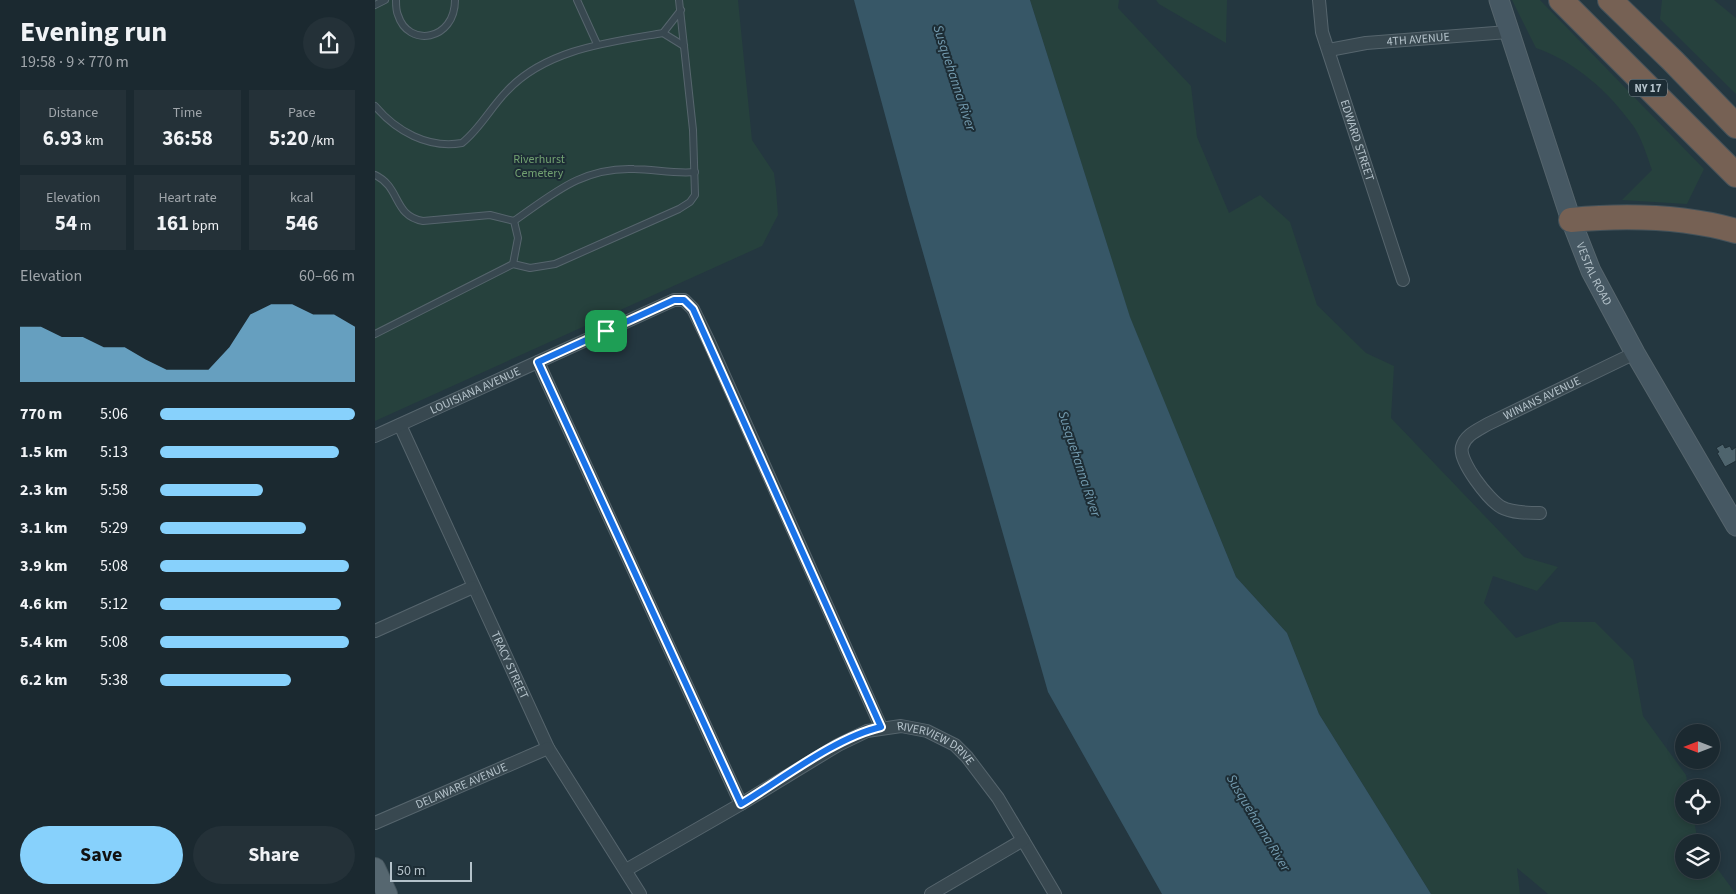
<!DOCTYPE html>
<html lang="en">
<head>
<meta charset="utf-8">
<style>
	body { margin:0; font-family:"Source Sans 3",sans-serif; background:#243138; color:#f1f3f6; height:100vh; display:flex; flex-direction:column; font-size:19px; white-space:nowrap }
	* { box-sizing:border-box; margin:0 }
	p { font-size:16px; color:#a0a6ab }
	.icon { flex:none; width:28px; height:28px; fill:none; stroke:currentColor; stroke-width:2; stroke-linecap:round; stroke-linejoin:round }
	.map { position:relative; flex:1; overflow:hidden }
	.side { display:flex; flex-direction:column; background:#1b2930; width:375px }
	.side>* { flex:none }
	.needle { width:32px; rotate:270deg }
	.controls { position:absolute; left:1300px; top:724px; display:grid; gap:10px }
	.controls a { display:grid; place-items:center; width:45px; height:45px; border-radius:50%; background:#1b2930; box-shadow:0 2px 8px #0003,0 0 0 1px #39454c; font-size:25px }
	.scale { position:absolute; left:15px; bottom:12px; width:82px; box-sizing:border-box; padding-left:5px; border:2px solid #b4c2ca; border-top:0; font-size:14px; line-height:18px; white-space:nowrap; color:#b4c2ca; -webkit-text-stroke:4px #1d2d35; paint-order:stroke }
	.pin { position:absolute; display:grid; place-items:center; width:42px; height:42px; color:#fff; margin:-21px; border-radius:10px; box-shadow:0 2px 8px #0006 }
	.round { display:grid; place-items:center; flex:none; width:52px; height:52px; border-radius:26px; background:#243138 }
	.headline { display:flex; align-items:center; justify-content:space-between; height:85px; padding:0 20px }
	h1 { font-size:28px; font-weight:700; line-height:38px }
	.stats { display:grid; grid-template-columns:repeat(3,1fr); gap:8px; height:85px; padding:5px 20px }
	.stats div { display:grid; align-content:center; border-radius:0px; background:#243138; text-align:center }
	.stats b { font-size:21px; font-weight:700 }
	.stats small { font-size:14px; font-weight:400 }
	.stats p { font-size:14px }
	.chart { height:140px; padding:10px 20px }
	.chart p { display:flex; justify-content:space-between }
	.chart svg { width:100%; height:90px; margin-top:5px; fill:#87d1fc; opacity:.7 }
	.action { display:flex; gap:10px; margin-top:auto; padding:10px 20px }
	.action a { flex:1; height:58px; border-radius:30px; background:#87d1fc; color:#111; font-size:20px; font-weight:700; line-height:58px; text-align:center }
	.action a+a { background:#243138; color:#f1f3f6 }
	ul { padding:0 20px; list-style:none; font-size:16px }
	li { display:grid; grid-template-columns:80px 60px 1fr; align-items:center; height:38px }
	li i { height:12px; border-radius:6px; background:#87d1fc }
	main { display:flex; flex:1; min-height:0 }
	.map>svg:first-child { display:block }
	.green { fill:#26413d }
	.water { fill:#375767 }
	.building { fill:#4e646d; stroke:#1f2f37 }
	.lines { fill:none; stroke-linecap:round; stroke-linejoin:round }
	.lane-casing { stroke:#56656d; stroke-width:8 }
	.street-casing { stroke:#56656d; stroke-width:14 }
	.secondary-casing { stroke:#56656d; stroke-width:21 }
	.primary-casing { stroke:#44545c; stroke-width:22 }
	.highway-casing { stroke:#43525a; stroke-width:26 }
	.lane { stroke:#384850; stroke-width:6 }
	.street { stroke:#384850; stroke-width:12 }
	.secondary { stroke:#465863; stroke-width:19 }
	.primary { stroke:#566770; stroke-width:20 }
	.highway { stroke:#766154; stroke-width:24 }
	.route-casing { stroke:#fff; stroke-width:10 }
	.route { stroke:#1a73e8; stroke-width:6 }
	.labels { text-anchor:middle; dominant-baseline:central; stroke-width:4; stroke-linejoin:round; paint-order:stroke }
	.shield { fill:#1d2d35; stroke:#87959d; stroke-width:1 }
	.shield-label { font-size:11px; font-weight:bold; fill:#b4c2ca }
	.street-label { font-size:12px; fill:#b4c2ca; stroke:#1d2d35 }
	.park-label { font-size:12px; fill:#72a171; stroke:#1d2d35 }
	.water-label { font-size:14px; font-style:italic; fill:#739baf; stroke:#1d2d35 }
</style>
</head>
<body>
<main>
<section class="side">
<div class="headline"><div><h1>Evening run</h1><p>19:58 · 9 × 770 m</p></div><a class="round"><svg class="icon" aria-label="share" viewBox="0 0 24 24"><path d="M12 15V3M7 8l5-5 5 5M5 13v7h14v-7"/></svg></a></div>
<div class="stats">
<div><p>Distance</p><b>6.93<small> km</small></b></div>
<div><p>Time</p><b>36:58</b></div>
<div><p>Pace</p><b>5:20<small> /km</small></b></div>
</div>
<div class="stats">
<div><p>Elevation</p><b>54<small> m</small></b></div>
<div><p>Heart rate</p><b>161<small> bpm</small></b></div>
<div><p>kcal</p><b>546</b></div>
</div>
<div class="chart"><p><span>Elevation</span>60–66 m</p>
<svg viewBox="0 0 160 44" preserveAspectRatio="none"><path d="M0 44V17L10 17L20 22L30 22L40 27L50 27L60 33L70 38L80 38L90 38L100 27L110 11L120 6L130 6L140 11L150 11L160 17V44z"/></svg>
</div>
<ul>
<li><b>770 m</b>5:06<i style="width:100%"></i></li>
<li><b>1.5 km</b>5:13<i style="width:92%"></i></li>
<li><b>2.3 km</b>5:58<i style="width:53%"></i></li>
<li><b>3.1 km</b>5:29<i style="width:75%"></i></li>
<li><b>3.9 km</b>5:08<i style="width:97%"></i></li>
<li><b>4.6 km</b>5:12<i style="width:93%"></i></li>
<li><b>5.4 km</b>5:08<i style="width:97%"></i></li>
<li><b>6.2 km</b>5:38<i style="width:67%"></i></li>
</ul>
<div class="action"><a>Save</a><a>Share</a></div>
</section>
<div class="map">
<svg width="1361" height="894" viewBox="0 0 1361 894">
	<rect width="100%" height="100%" fill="#243740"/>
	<!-- green -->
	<g class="green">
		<polygon points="0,0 363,0 377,140 399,173 401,189 403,215 387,246 0,421"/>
		<polygon points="655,0 744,0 743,8 816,86 822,137 854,213 885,195 915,222 942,305 991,353 1019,366 1016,418 1149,557 1183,567 1162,591 1118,576 1109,603 1141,638 1185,622 1220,622 1258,660 1268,716 1311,775 1313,787 1309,788 1309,815 1318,815 1323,842 1309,842 1309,870 1336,870 1336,860 1361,894 1173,894 1142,868 1145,894 1056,894 944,714 912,633 861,577 755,318"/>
		<polygon points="781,0 852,0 851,43 784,4"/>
		<path d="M1137 0H1165L1329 169 1312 204 1247 200 1277 170C1272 156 1267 139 1259 127 1234 92 1201 62 1161 48Z"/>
		<polygon points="1287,0 1339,0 1361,18 1361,94 1285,19"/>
	</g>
	<!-- water -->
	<polygon class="water" points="479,0 655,0 755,317 861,577 912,633 944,714 1056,894 787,894 673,692 533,200"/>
	<!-- building -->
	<polygon class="building" points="1348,444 1350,448 1355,446 1357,450 1361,447 1361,461 1350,467 1342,453 1344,452 1341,448"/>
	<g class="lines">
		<!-- lane casing -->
		<g class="lane-casing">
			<g id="lane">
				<path d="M21 0C21 5 21 11 23 15 33 48 80 41 80 0"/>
				<polyline points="202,0 222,44"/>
				<polyline points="0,5 10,0"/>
				<polyline points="288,33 309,46"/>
				<path d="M0 106C21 131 53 149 87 143 105 129 116 107 132 91 171 49 235 42 288 33L306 10"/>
				<path d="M0 175C26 187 18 216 48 221L115 215 139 221 143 238 138 264 0 334"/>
				<path d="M139 221C178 194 207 167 259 169 279 169 299 174 320 172"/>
				<polyline points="138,264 155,268 180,264 304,209 315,202 320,195 318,130 304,0"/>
			</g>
		</g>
		<!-- street casing -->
		<g class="street-casing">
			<g id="street">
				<path id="s1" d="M944 0 947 32 1028 280"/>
				<path id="s2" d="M954 50 991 43 1133 32"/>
				<polyline points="163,362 366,804"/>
				<path id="s3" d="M25 425 173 748 265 894"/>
				<path id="s4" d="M0 436 299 300H309L318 309 334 342 506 727"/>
				<path id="s5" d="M1165 513C1153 513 1137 513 1126 507 1114 500 1083 461 1087 447 1090 435 1103 430 1113 424L1260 353"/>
				<polyline points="0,631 98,587"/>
				<path id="s6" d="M0 823 173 748"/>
				<path id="s7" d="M251 870 366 804 463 745 492 731 526 726 552 731 580 745 592 757 623 798 680 894"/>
				<polyline points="556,894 648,840"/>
			</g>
		</g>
		<!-- secondary casing -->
		<g class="secondary-casing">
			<g id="secondary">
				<path id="s8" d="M1124 0 1196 220 1216 271 1260 353 1361 526"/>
			</g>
		</g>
		<!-- primary casing -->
		<g class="primary-casing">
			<polyline id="primary" points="0,868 12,894"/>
		</g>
		<!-- highway casing -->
		<g class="highway-casing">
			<g id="highway">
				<polyline points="1186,0 1361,175"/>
				<polyline points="1235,0 1298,61 1361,126"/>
				<path d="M1196 220C1251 215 1308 216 1361 231"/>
			</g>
		</g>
		<!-- lane -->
		<use href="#lane" class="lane"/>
		<!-- street -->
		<use href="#street" class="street"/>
		<!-- secondary -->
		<use href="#secondary" class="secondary"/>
		<!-- primary -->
		<use href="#primary" class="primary"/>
		<!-- highway -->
		<use href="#highway" class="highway"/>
	</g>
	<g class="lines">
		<!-- route casing -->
		<g class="route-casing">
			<path id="route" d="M299 300H309L318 309 506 727C461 737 406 780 366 804L163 362Z"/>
		</g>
		<!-- route -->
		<use href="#route" class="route"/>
	</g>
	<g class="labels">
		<!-- shield labels -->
		<rect class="shield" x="1254" y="79.5" width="38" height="17" rx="4"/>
		<g class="shield-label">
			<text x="1273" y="88">NY 17</text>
		</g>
		<!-- street labels -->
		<g class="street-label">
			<text stroke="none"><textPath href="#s2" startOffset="90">4TH AVENUE</textPath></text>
			<text stroke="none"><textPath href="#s1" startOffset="146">EDWARD STREET</textPath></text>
			<text stroke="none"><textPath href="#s8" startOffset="290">VESTAL ROAD</textPath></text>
			<text stroke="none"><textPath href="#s4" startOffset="110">LOUISIANA AVENUE</textPath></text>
			<text stroke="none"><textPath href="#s5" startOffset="209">WINANS AVENUE</textPath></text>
			<text stroke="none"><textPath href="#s3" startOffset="264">TRACY STREET</textPath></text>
			<text stroke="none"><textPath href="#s7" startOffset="352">RIVERVIEW DRIVE</textPath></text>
			<text stroke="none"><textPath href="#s6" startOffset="94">DELAWARE AVENUE</textPath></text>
		</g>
		<!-- park labels -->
		<g class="park-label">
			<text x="164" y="159">Riverhurst<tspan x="164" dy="14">Cemetery</tspan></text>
		</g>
		<!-- water labels -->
		<g class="water-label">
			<text transform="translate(579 78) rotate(72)">Susquehanna River</text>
			<text transform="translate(704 464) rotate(72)">Susquehanna River</text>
			<text transform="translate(883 823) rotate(59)">Susquehanna River</text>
		</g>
	</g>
</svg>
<div class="controls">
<a><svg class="needle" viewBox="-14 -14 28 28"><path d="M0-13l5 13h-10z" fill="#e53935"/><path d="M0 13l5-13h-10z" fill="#a0a6ab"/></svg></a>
<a><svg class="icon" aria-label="locate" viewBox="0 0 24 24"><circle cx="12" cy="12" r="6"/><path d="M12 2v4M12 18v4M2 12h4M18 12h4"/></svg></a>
<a><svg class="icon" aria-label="layers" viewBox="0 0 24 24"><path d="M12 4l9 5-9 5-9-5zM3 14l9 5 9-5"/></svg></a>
</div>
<div class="scale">50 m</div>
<div class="pin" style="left:231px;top:331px;background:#1e9e55"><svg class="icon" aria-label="arrive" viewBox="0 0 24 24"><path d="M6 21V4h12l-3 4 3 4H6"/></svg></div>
</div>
</main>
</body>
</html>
